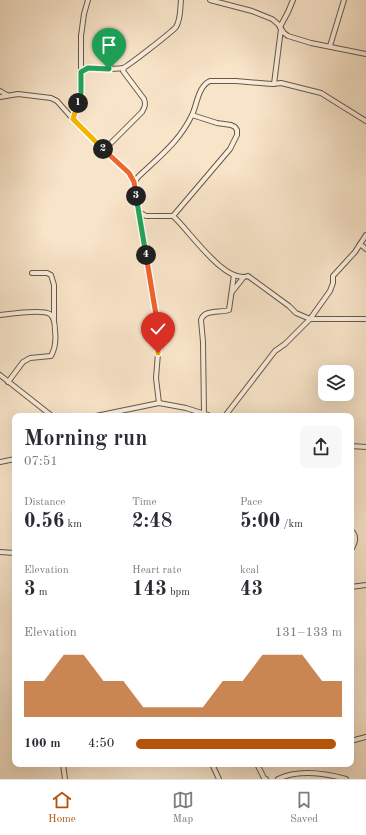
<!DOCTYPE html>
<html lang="en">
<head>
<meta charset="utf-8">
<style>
	body { margin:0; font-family:"Old Standard TT",serif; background:#f7f7f7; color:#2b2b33; height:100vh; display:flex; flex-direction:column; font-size:15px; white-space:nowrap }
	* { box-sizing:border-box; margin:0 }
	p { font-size:13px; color:#7c7c81 }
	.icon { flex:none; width:22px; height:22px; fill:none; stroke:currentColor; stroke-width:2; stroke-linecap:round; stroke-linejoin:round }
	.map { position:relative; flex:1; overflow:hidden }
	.drawer { position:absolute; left:12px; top:413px; width:342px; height:354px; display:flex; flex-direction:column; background:#fff; border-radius:8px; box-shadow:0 4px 16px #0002 }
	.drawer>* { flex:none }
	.tools { position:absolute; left:318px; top:365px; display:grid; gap:8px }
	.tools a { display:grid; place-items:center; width:36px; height:36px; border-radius:8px; background:#fff; box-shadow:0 4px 16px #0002; font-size:20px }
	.pin { position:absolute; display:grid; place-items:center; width:34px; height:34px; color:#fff; margin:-41px -17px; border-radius:50% 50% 50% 0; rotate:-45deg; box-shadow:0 0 4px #0007 }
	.pin .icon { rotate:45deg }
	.km { position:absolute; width:20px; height:20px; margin:-10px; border-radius:50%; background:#222; color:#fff; font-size:11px; line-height:20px; text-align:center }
	.round { display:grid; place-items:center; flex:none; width:42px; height:42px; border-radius:8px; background:#f7f7f7 }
	.overview { display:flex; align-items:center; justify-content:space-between; height:68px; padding:0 12px }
	h1 { font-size:22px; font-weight:600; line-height:30px }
	.stats { display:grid; grid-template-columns:repeat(3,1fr); gap:6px; height:68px; padding:4px 12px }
	.stats div { display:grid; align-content:center }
	.stats b { font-size:20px; font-weight:600 }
	.stats small { font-size:11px; font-weight:400 }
	.stats p { font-size:11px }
	.chart { height:112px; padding:8px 12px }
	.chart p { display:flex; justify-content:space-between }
	.chart svg { width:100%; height:72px; margin-top:4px; fill:#b45309; opacity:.7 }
	ul { padding:0 12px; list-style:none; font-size:13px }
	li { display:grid; grid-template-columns:64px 48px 1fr; align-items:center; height:30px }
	li i { height:10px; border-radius:5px; background:#b45309 }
	.tab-bar { display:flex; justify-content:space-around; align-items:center; height:56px; border-top:1px solid #e1e1e2; background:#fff; font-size:11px; color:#7c7c81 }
	.tab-bar a { display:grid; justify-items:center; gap:2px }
	.tab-bar .active { color:#b45309 }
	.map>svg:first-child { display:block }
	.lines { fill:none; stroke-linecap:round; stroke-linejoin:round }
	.minor-casing { stroke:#665949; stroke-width:6 }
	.minor { stroke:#faeddc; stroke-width:4 }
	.split-1-casing { stroke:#fff; stroke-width:8 }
	.split-2-casing { stroke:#fff; stroke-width:8 }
	.split-3-casing { stroke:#fff; stroke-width:8 }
	.split-4-casing { stroke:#fff; stroke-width:8 }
	.split-5-casing { stroke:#fff; stroke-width:8 }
	.split-6-casing { stroke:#fff; stroke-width:8 }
	.split-1 { stroke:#22a559; stroke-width:5 }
	.split-2 { stroke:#f5b400; stroke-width:5 }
	.split-3 { stroke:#f0652b; stroke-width:5 }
	.split-4 { stroke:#22a559; stroke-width:5 }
	.split-5 { stroke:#f0652b; stroke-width:5 }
	.split-6 { stroke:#f5b400; stroke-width:5 }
</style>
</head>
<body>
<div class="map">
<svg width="366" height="779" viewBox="0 0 366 779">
	<rect width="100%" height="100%" fill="#f8e4c9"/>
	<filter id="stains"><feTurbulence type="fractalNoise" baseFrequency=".005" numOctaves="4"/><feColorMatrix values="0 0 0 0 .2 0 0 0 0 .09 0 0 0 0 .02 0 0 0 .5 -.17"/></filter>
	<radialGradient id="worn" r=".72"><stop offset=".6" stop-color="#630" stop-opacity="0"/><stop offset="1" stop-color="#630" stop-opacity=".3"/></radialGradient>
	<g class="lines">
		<!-- minor casing -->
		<g class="minor-casing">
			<g id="minor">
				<polyline points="210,0 252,11 272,19 278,24 284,33 288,36 311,43 366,54"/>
				<polyline points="280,27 288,12 293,0"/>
				<polyline points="330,46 344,0"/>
				<path d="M81 72C90 64 111 71 123 68 127 67 173 31 176 27 181 19 180 9 181 0"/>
				<polyline points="274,84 281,29"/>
				<polyline points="0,91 7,95"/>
				<polyline points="0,97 18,94 51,98 57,101 73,119 129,173 134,182 158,325 158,353 156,378 159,403"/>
				<polyline points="73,119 81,93 81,36 84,14 88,0"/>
				<path d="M104 150 142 112C145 107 146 104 144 99L123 71 124 68"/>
				<path d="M134 182 139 176C160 156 179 142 192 115 197 105 198 86 210 81H236L272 84 281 83 321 93 366 121"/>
				<path d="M139 212 146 216H173C189 230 225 285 248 276L289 306 296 313 310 319H366"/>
				<polyline points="173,216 230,149 237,135 237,130 235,127 231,125 217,123 192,115"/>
				<polyline points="360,244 366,249"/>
				<polyline points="32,273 47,273 51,275 54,285 54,320"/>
				<polyline points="232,292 243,278"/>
				<path d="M0 315C9 314 42 309 50 314 55 318 55 326 55 331 56 339 55 349 51 356L30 358 23 362 8 382"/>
				<polyline points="0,375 52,416"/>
				<path d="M204 414 203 342 201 320C204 309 220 313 229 310L234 275"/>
				<polyline points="96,416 159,403 186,408 211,416"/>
				<polyline points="225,416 275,351 285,344 310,319 330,291 333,283 333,276 355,252 366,235"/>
				<polyline points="351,446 366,447"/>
				<polyline points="0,462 15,459"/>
				<path d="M351 530C358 537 355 543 351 550"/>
				<polyline points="0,552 15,553"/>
				<polyline points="351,587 366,585"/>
				<polyline points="351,741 366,737"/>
				<polyline points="63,764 65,779"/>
				<polyline points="212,764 219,779"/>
				<polyline points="257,764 264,778 266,779"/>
				<path d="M278 779C299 769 324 773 346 779"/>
			</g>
		</g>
		<!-- minor -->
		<use href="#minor" class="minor"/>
	</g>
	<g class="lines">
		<!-- split-1 casing -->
		<g class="split-1-casing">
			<polyline id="split-1" points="78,103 81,93 81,72 88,68 109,69"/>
		</g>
		<!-- split-2 casing -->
		<g class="split-2-casing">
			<polyline id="split-2" points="78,103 73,119 103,149"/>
		</g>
		<!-- split-3 casing -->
		<g class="split-3-casing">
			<polyline id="split-3" points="103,149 129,173 134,182 136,196"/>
		</g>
		<!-- split-4 casing -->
		<g class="split-4-casing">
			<polyline id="split-4" points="136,196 146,255"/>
		</g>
		<!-- split-5 casing -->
		<g class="split-5-casing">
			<polyline id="split-5" points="146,255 156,315"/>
		</g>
		<!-- split-6 casing -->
		<g class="split-6-casing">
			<polyline id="split-6" points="156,315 158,325 158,353"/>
		</g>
		<!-- split-1 -->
		<use href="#split-1" class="split-1"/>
		<!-- split-2 -->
		<use href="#split-2" class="split-2"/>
		<!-- split-3 -->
		<use href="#split-3" class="split-3"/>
		<!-- split-4 -->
		<use href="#split-4" class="split-4"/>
		<!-- split-5 -->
		<use href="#split-5" class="split-5"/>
		<!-- split-6 -->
		<use href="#split-6" class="split-6"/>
	</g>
	<rect width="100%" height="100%" filter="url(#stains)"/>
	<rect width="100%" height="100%" fill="url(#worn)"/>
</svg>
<div class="tools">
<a><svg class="icon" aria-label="layers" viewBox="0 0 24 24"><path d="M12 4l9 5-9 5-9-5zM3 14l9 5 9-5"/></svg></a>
</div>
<div class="pin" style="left:109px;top:69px;background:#1e9e55"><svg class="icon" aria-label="arrive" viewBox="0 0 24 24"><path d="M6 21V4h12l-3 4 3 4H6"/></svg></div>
<div class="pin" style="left:158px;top:353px;background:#d93025"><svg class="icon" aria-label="check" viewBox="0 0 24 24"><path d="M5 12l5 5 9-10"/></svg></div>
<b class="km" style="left:78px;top:103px">1</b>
<b class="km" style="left:103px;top:149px">2</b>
<b class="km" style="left:136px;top:196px">3</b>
<b class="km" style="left:146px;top:255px">4</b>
<section class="drawer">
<div class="overview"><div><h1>Morning run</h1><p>07:51</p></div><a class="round"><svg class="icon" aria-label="share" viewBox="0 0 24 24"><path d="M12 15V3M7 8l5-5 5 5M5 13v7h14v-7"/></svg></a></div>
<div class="stats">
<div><p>Distance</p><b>0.56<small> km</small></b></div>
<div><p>Time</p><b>2:48</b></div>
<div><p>Pace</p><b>5:00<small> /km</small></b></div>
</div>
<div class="stats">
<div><p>Elevation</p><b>3<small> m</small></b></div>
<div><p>Heart rate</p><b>143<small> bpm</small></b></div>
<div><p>kcal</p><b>43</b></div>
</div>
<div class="chart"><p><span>Elevation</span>131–133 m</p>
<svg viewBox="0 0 160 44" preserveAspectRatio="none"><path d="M0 44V22L10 22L20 6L30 6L40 22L50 22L60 38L70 38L80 38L90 38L100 22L110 22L120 6L130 6L140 6L150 22L160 22V44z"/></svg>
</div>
<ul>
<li><b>100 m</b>4:50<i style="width:97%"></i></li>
</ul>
</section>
</div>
<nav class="tab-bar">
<a class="active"><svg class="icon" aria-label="home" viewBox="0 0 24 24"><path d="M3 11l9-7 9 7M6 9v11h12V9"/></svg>Home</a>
<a><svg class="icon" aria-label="map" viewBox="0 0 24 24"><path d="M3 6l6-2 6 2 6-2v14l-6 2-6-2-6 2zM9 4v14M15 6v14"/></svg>Map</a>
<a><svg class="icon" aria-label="saved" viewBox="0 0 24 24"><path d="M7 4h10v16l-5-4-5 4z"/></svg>Saved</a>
</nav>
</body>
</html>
